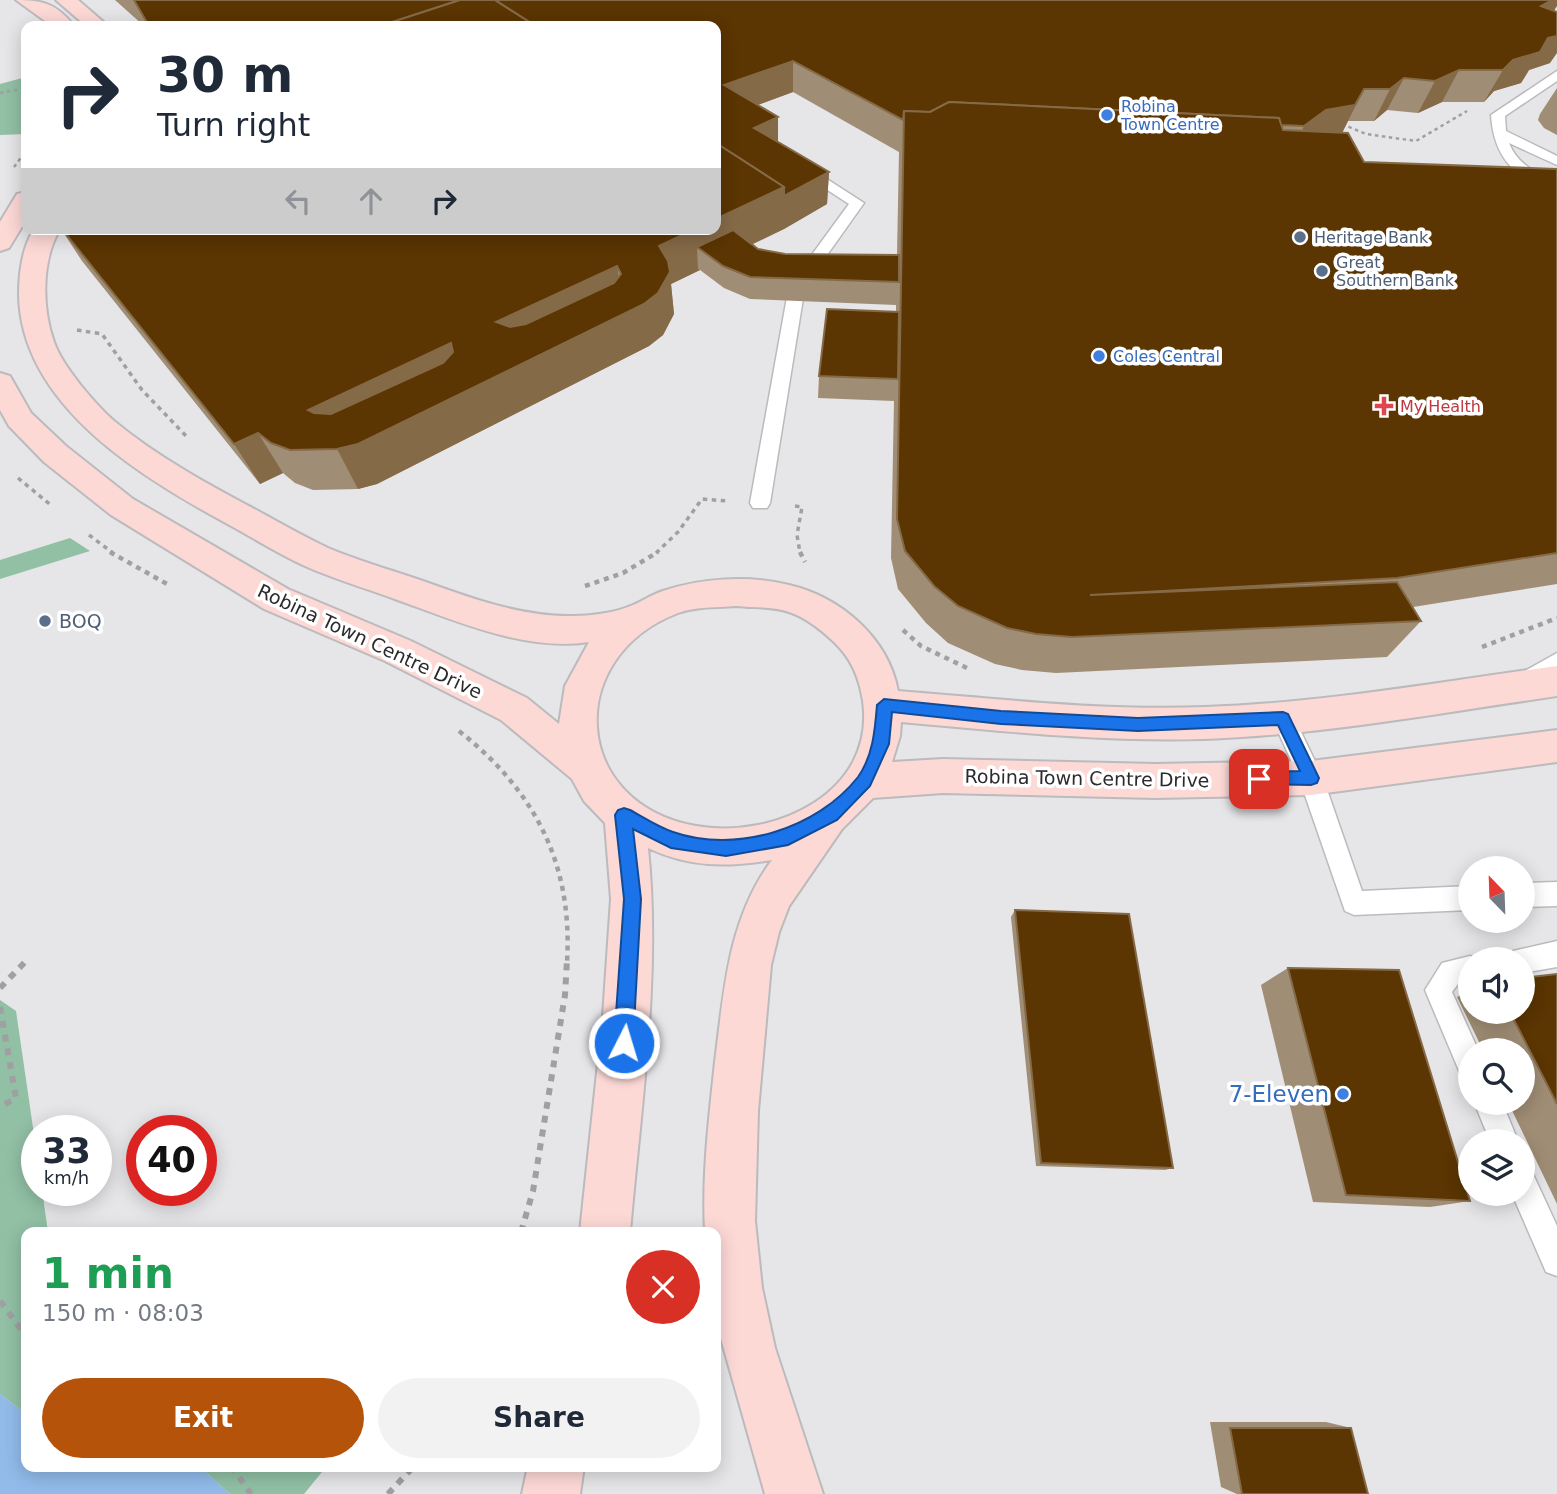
<!DOCTYPE html>
<html lang="en">
<head>
<meta charset="utf-8">
<style>
  :root { --surface:#fff; --page:#f2f2f3; --text:#1f2937; --muted:#747a83; --accent:#b45309 }
  body { margin:0; font-family:"DejaVu Sans",sans-serif; background:var(--page); color:var(--text); height:100vh; display:flex; flex-direction:column; font-size:26px; white-space:nowrap }
  * { box-sizing:border-box; margin:0 }
  p { font-size:23px; color:var(--muted) }
  .icon { flex:none; width:38px; height:38px; fill:none; stroke:currentColor; stroke-width:2; stroke-linecap:round; stroke-linejoin:round }
  .map { position:relative; flex:1; overflow:hidden }
  .drawer { position:absolute; left:21px; top:1227px; width:700px; height:245px; display:flex; flex-direction:column; background:var(--surface); border-radius:14px; box-shadow:0 4px 18px #0003 }
  .drawer>* { flex:none }
  .top-card { position:absolute; left:21px; top:21px; width:700px; height:214px; border-radius:14px; box-shadow:0 4px 18px #0003; background:#fff; color:var(--text); overflow:hidden }
  .needle { width:46px; rotate:337deg }
  .controls { position:absolute; left:1458px; top:856px; display:grid; gap:14px }
  .controls a { display:grid; place-items:center; width:77px; height:77px; border-radius:50%; background:var(--surface); box-shadow:0 4px 18px #0003; font-size:35px }
  .speed { position:absolute; left:21px; top:1115px; display:flex; gap:14px; font-size:35px; font-weight:700; text-align:center }
  .speed>* { display:grid; place-content:center; width:91px; height:91px; border-radius:50%; background:var(--surface); box-shadow:0 4px 18px #0003; line-height:1 }
  .speed small { font-size:18px; font-weight:400 }
  .speed .limit { border:10px solid #d22; background:#fff; color:#111 }
  .pin { position:absolute; display:grid; place-items:center; width:60px; height:60px; color:#fff; margin:-30px; border-radius:14px; box-shadow:0 4px 10px #0006 }
  .me { position:absolute; width:77px; margin:-38px; rotate:5deg; stroke-linejoin:round; filter:drop-shadow(0 0 5px #0008) }
  .turn { display:flex; align-items:center; gap:24px; height:147px; padding:0 21px; font-size:32px }
  .turn .icon { width:91px; height:91px; stroke-width:2.5 }
  .turn b { display:block; font-size:49px; line-height:60px }
  .lanes { display:flex; align-items:center; height:66px; padding:0 21px; background:#0003; justify-content:center; gap:35px; direction:ltr }
  .lanes .off { opacity:.35 }
  .round { display:grid; place-items:center; flex:none; width:74px; height:74px; border-radius:37px; background:var(--page) }
  .overview { display:flex; align-items:center; justify-content:space-between; height:119px; padding:0 21px }
  h1 { font-size:42px; font-weight:600; line-height:52px; color:#1e9e55 }
  .action { display:flex; gap:14px; margin-top:auto; padding:14px 21px }
  .action a { flex:1; height:80px; border-radius:42px; background:var(--accent); color:#fff; font-size:28px; font-weight:600; line-height:80px; text-align:center }
  .action a+a { background:var(--page); color:var(--text) }
  .map>svg:first-child { display:block }
</style>
</head>
<body>
<div class="map">
<svg width="1557" height="1494" viewBox="0 0 1557 1494">
  <rect width="100%" height="100%" fill="#e6e5e8"/>
  <g fill="#91c0a5">
    <polygon points="26,77 26,134 0,135 0,84"/>
    <polygon points="70,538 90,551 0,579 0,560"/>
    <polygon points="0,1000 16,1011 37,1155 37,1190 42,1190 48,1232 26,1232 26,1414 0,1394"/>
    <polygon points="200,1467 326,1467 304,1494 230,1494"/>
  </g>
  <polygon fill="#92bbea" points="0,1394 26,1414 26,1466 200,1467 230,1494 0,1494"/>
  <g fill="none" stroke-linecap="round" stroke-linejoin="round">
    <defs>
      <g id="lane">
        <path d="M1557,71v10l-52,35 1,15 51,25v9l-48,-22c9,22 27,30 48,39v9c-42,-11 -63,-33 -66,-76z"/>
        <polygon points="802,163 864,203 805,286 770,503 767,508 753,508 750,503 789,286 849,204 797,170 795,167"/>
        <path d="M1557,653v20c-13,8 -28,21 -43,16l-3,-6 3,-6z"/>
        <polygon points="1283,709 1291,711 1323,778 1362,891 1470,886 1470,910 1354,915 1345,911 1299,778 1272,718 1275,711"/>
        <polygon points="1557,882 1557,906 1522,907 1522,883"/>
        <polygon points="1557,941 1557,967 1522,973 1522,959 1509,959 1513,951"/>
        <polygon points="1470,956 1477,959 1470,959 1470,982 1458,984 1452,992 1478,1050 1470,1050 1470,1077 1460,1073 1425,990 1442,963"/>
        <polygon points="1474,1102 1502,1102 1518,1141 1490,1141"/>
        <polygon points="1522,1168 1532,1172 1557,1226 1557,1276 1546,1272 1512,1194 1522,1194"/>
      </g>
      <g id="secondary">
        <path d="M16,0c27,0 41,4 58,26h-22z"/>
        <polygon points="56,0 78,0 108,26 86,26"/>
        <polygon points="26,192 26,220 9,248 0,251 0,222 17,194"/>
        <path d="M34,229h26c-19,32 -18,79 -6,113 8,24 41,62 60,79 45,37 95,64 146,91 22,12 45,25 68,36 31,13 63,22 95,33 47,17 99,36 150,35 16,0 40,-3 55,-9 12,-4 22,-12 35,-16 38,-13 86,-16 126,-6 51,12 99,52 109,106 102,8 204,20 307,16 118,-4 235,-25 352,-41v30c-117,17 -235,39 -353,43 -102,3 -202,-8 -303,-17l-1,14 -8,26 51,-3 212,5 156,-3 246,-31v32l-246,33 -156,3 -212,-5 -70,5 -31,31 -53,77 -10,26 -8,33 -13,146 -3,110 7,67 13,60 48,146h-58l-49,-173v-89h-11c-3,-57 4,-114 10,-170 9,-71 13,-143 57,-202 -46,7 -81,8 -124,-12 13,127 -7,257 -18,384h-50l23,-216 8,-117 -6,-76 -21,-22 -12,-22 -71,-59 -116,-59 -121,-52 -153,-94 -67,-53 -35,-36 -9,-16v-37l10,3 21,37 35,33 67,53 155,90 123,52 116,57 32,26 6,-38 24,-44c-64,10 -135,-22 -194,-43 -30,-11 -61,-20 -90,-33 -24,-11 -47,-25 -70,-38 -87,-47 -214,-120 -216,-233 0,-22 3,-47 15,-66zM736,606c17,2 36,0 53,6 16,5 31,17 44,29 18,17 26,35 30,60 13,92 -89,139 -167,125 -125,-22 -133,-169 -18,-213 19,-7 39,-5 58,-7z"/>
        <polygon points="528,1466 584,1466 580,1494 522,1494"/>
      </g>
    </defs>
    <use href="#lane" stroke="#bbbabd" stroke-width="3"/>
    <use href="#secondary" stroke="#bbbabd" stroke-width="4"/>
    <g stroke="#a09fa2" stroke-width="2.5" stroke-dasharray="3.5 3.5" stroke-linecap="butt">
      <polyline points="0,93 26,88"/>
      <polyline points="1342,124 1366,134 1416,141 1467,111"/>
      <polyline points="14,167 26,151"/>
    </g>
    <g stroke="#a09fa2" stroke-width="3.5" stroke-dasharray="4.5 4.5" stroke-linecap="butt">
      <polyline points="77,330 102,334 142,390 189,439"/>
      <polyline points="18,478 52,506"/>
      <polyline points="795,506 802,507 797,535 800,553"/>
      <polyline points="89,535 113,553"/>
      <polyline points="656,553 678,532 702,499 727,501"/>
    </g>
    <g stroke="#a09fa2" stroke-width="4.5" stroke-dasharray="5 5" stroke-linecap="butt">
      <polyline points="110,552 167,584"/>
      <polyline points="800,552 805,562"/>
      <polyline points="585,586 623,573 658,552"/>
      <polyline points="903,630 921,646 967,668"/>
      <polyline points="1482,647 1557,618"/>
      <path d="M459,731c76,60 114,133 108,231"/>
    </g>
    <g stroke="#a09fa2" stroke-width="6" stroke-dasharray="7 7" stroke-linecap="butt">
      <polyline points="0,988 26,961"/>
      <polyline points="0,1007 16,1098 0,1107"/>
      <polyline points="521,1232 533,1191 565,995 567,960"/>
      <polyline points="0,1301 26,1336"/>
      <polyline points="231,1466 251,1494"/>
      <polyline points="388,1494 414,1466"/>
    </g>
    <use href="#lane" fill="#fff" fill-rule="evenodd"/>
    <use href="#secondary" fill="#fdd9d6" fill-rule="evenodd"/>
  </g>
  <g fill="#a08d75" fill-rule="evenodd">
    <path d="M115,0h1442l-3,11 -4,52 -21,7 -8,13 -27,8 -10,11h-42l-24,11 -31,-3 -13,11h-26l-6,12 22,29 193,7v415l-144,23 8,14 -34,36 -331,16 -34,-3 -27,-6 -47,-21 -22,-20 -28,-34 -7,-31 3,-157 -76,-3 1,-22 77,-64v-7l-146,-6 -26,-11 -24,-18 -29,14 3,30 -11,21 -14,11 -272,138 -19,5 -45,1 -18,-7 -12,-10 -23,11 -178,-223 -21,-32h655v-203h-572zM793,92l106,60 -2,103 -112,-1 -27,-5 -5,-5 31,-15 43,-25 2,-32 -51,-30v-25l-21,-12z"/>
    <polygon points="1557,88 1557,135 1544,128 1538,120 1540,114"/>
    <polygon points="1015,910 1173,1168 1165,1170 1036,1166 1011,917"/>
    <polygon points="1288,968 1470,1201 1430,1207 1313,1202 1261,985"/>
    <polygon points="1557,974 1557,1204 1508,1102 1522,1102 1522,1050 1483,1050 1457,997 1470,991 1470,1012 1522,1012"/>
    <polygon points="1210,1422 1326,1422 1351,1428 1368,1494 1237,1494 1221,1487"/>
  </g>
  <g fill="#856a47">
    <polygon points="1552,0 1557,0 1557,6 1546,23 1541,6"/>
    <polygon points="1557,36 1557,53 1550,63 1529,70 1521,83 1494,91 1484,102 1503,70 1513,60 1548,38"/>
    <polygon points="793,61 793,92 725,117 724,85"/>
    <polygon points="1459,70 1442,102 1418,113 1435,81"/>
    <polygon points="1404,78 1387,110 1374,121 1390,89"/>
    <polygon points="1364,89 1340,137 1290,159 1304,126 1326,110"/>
    <polygon points="778,117 778,150 754,128"/>
    <polygon points="829,172 827,204 784,229 717,261 697,247 698,269 700,270 671,284 674,314 663,335 649,346 377,484 358,489 337,449 644,304 659,246 695,229 716,229 716,219 784,187 784,228 784,196"/>
    <polygon points="617,266 624,307 508,364 496,322"/>
    <polygon points="451,343 465,385 330,450 308,410"/>
    <polygon points="258,433 283,473 260,484 234,444"/>
  </g>
  <g fill="#5b3502" stroke="#856a47" stroke-width="2" fill-rule="evenodd">
    <polygon points="134,0 460,0 380,26 149,26"/>
    <polygon points="460,0 495,0 536,26 380,26"/>
    <polygon points="495,0 1552,0 1541,6 1557,12 1557,36 1548,38 1540,52 1513,60 1503,70 1459,70 1435,81 1404,78 1390,89 1364,89 1355,105 1326,110 1304,126 1281,125 1279,118 949,102 930,112 904,111 903,120 793,61 724,85 778,117 754,128 829,172 784,196 784,187 716,143 716,26 536,26"/>
    <polygon points="949,102 1279,118 1283,130 1348,133 1364,162 1557,169 1557,553 1397,578 1090,595 1397,582 1421,621 1072,637 1036,634 1007,628 958,606 934,586 905,551 897,519 904,111 930,112"/>
    <polygon points="716,143 784,187 716,219"/>
    <path d="M62,229h633l-36,17 9,15 2,11 -12,21 -14,11 -286,140 -21,5 -47,1 -19,-7 -13,-10 -24,11zM617,266l4,8 -7,9 -88,41 -16,3 -14,-5zM451,343l2,9 -10,11 -112,51 -17,-1 -6,-3z"/>
    <polygon points="733,230 758,249 785,254 899,255 899,282 750,277 723,266 697,247"/>
    <polygon points="827,309 899,312 898,379 819,376"/>
    <polygon points="1015,910 1129,914 1173,1168 1041,1163"/>
    <polygon points="1288,968 1399,970 1470,1201 1346,1195"/>
    <polygon points="1557,974 1557,1104 1510,1012 1522,1012 1522,978"/>
    <polygon points="1230,1428 1351,1428 1368,1494 1242,1494"/>
  </g>
  <path fill="#1a73e8" stroke="#114b97" stroke-width="2" d="M884,699l117,12 137,7 145,-6 5,2 31,64 -2,5 -6,2 -58,-1 -2,-5 2,-5 6,-2 41,-1 -22,-46 -140,6 -137,-7 -109,-12 -3,32 -19,42 -33,34 -49,25 -62,11 -55,-8 -38,-19 8,70 -8,144 -3,7 -6,2 -7,-2 -3,-7 10,-144 -9,-84 3,-5 6,-2 6,2c13,7 28,17 43,22 63,22 144,-3 185,-55 15,-21 17,-47 19,-72z"/>
  <g fill="#3f7fe0" stroke="#fff" stroke-width="2.5">
    <circle cx="1107" cy="115" r="7"/>
    <circle cx="1099" cy="356" r="7"/>
    <circle cx="1343" cy="1094" r="7"/>
  </g>
  <g fill="#5c6f8a" stroke="#fff" stroke-width="2.5">
    <circle cx="1300" cy="237" r="7"/>
    <circle cx="1322" cy="271" r="7"/>
    <circle cx="45" cy="621" r="7"/>
  </g>
  <path fill="#e0444e" stroke="#fff" stroke-width="2.5" d="M1380.5 395.5h7v7h7v7h-7v7h-7v-7h-7v-7h7z"/>
  <g text-anchor="middle" dominant-baseline="central" stroke-width="7" stroke-linejoin="round" paint-order="stroke">
    <g font-size="16" fill="#366cbe" stroke="#fff" text-anchor="start">
      <text x="1121" y="106">Robina<tspan x="1121" dy="18">Town Centre</tspan></text>
      <text x="1113" y="356">Coles Central</text>
    </g>
    <g font-size="16" fill="#4e5e75" stroke="#fff" text-anchor="start">
      <text x="1314" y="237">Heritage Bank</text>
      <text x="1336" y="262">Great<tspan x="1336" dy="18">Southern Bank</tspan></text>
    </g>
    <g font-size="16" fill="#be3a42" stroke="#fff" text-anchor="start">
      <text x="1400" y="406">My Health</text>
    </g>
    <g font-size="19" fill="#4e5e75" stroke="#fff" text-anchor="start">
      <text x="59" y="621">BOQ</text>
    </g>
    <g font-size="19" fill="#2b2a2c" stroke="#fff">
      <text transform="translate(370 641) rotate(25)">Robina Town Centre Drive</text>
      <text transform="translate(1087 778) rotate(1)">Robina Town Centre Drive</text>
    </g>
    <g font-size="23" fill="#366cbe" stroke="#fff" text-anchor="end">
      <text x="1329" y="1094">7-Eleven</text>
    </g>
  </g>
</svg>
<div class="controls">
<a><svg class="needle" viewBox="-14 -14 28 28"><path d="M0-13l5 13h-10z" fill="#e53935"/><path d="M0 13l5-13h-10z" fill="#747a83"/></svg></a>
<a><svg class="icon" aria-label="sound" viewBox="0 0 24 24"><path d="M4 9h4l5-4v14l-5-4H4zM17 9q2 3 0 6"/></svg></a>
<a><svg class="icon" aria-label="search" viewBox="0 0 24 24"><circle cx="10" cy="10" r="6"/><path d="M15 15l6 6"/></svg></a>
<a><svg class="icon" aria-label="layers" viewBox="0 0 24 24"><path d="M12 4l9 5-9 5-9-5zM3 14l9 5 9-5"/></svg></a>
</div>
<div class="speed"><div>33<small>km/h</small></div><div class="limit">40</div></div>
<div class="pin" style="left:1259px;top:779px;background:#d93025"><svg class="icon" aria-label="arrive" viewBox="0 0 24 24"><path d="M6 21V4h12l-3 4 3 4H6"/></svg></div>
<svg class="me" style="left:624px;top:1043px" viewBox="-20 -20 40 40"><circle r="17" fill="#1a73e8" stroke="#fff" stroke-width="3"/><path d="M0-11L8 9 0 5-8 9z" fill="#fff"/></svg>
<div class="top-card">
<div class="turn"><svg class="icon" aria-label="right" viewBox="0 0 24 24"><path d="M7 20v-9h11M14 6l5 5-5 5"/></svg><div><b>30 m</b>Turn right</div></div>
<div class="lanes"><svg class="icon off" aria-label="left" viewBox="0 0 24 24"><path d="M17 20v-9H6M10 6l-5 5 5 5"/></svg><svg class="icon off" aria-label="ahead" viewBox="0 0 24 24"><path d="M12 20V5M6 11l6-6 6 6"/></svg><svg class="icon" aria-label="right" viewBox="0 0 24 24"><path d="M7 20v-9h11M14 6l5 5-5 5"/></svg></div>
</div>
<section class="drawer">
<div class="overview"><div><h1>1 min</h1><p>150 m · 08:03</p></div><a class="round" style="background:#d93025;color:#fff"><svg class="icon" aria-label="close" viewBox="0 0 24 24"><path d="M6 6l12 12M18 6L6 18"/></svg></a></div>
<div class="action"><a>Exit</a><a>Share</a></div>
</section>
</div>
</body>
</html>
